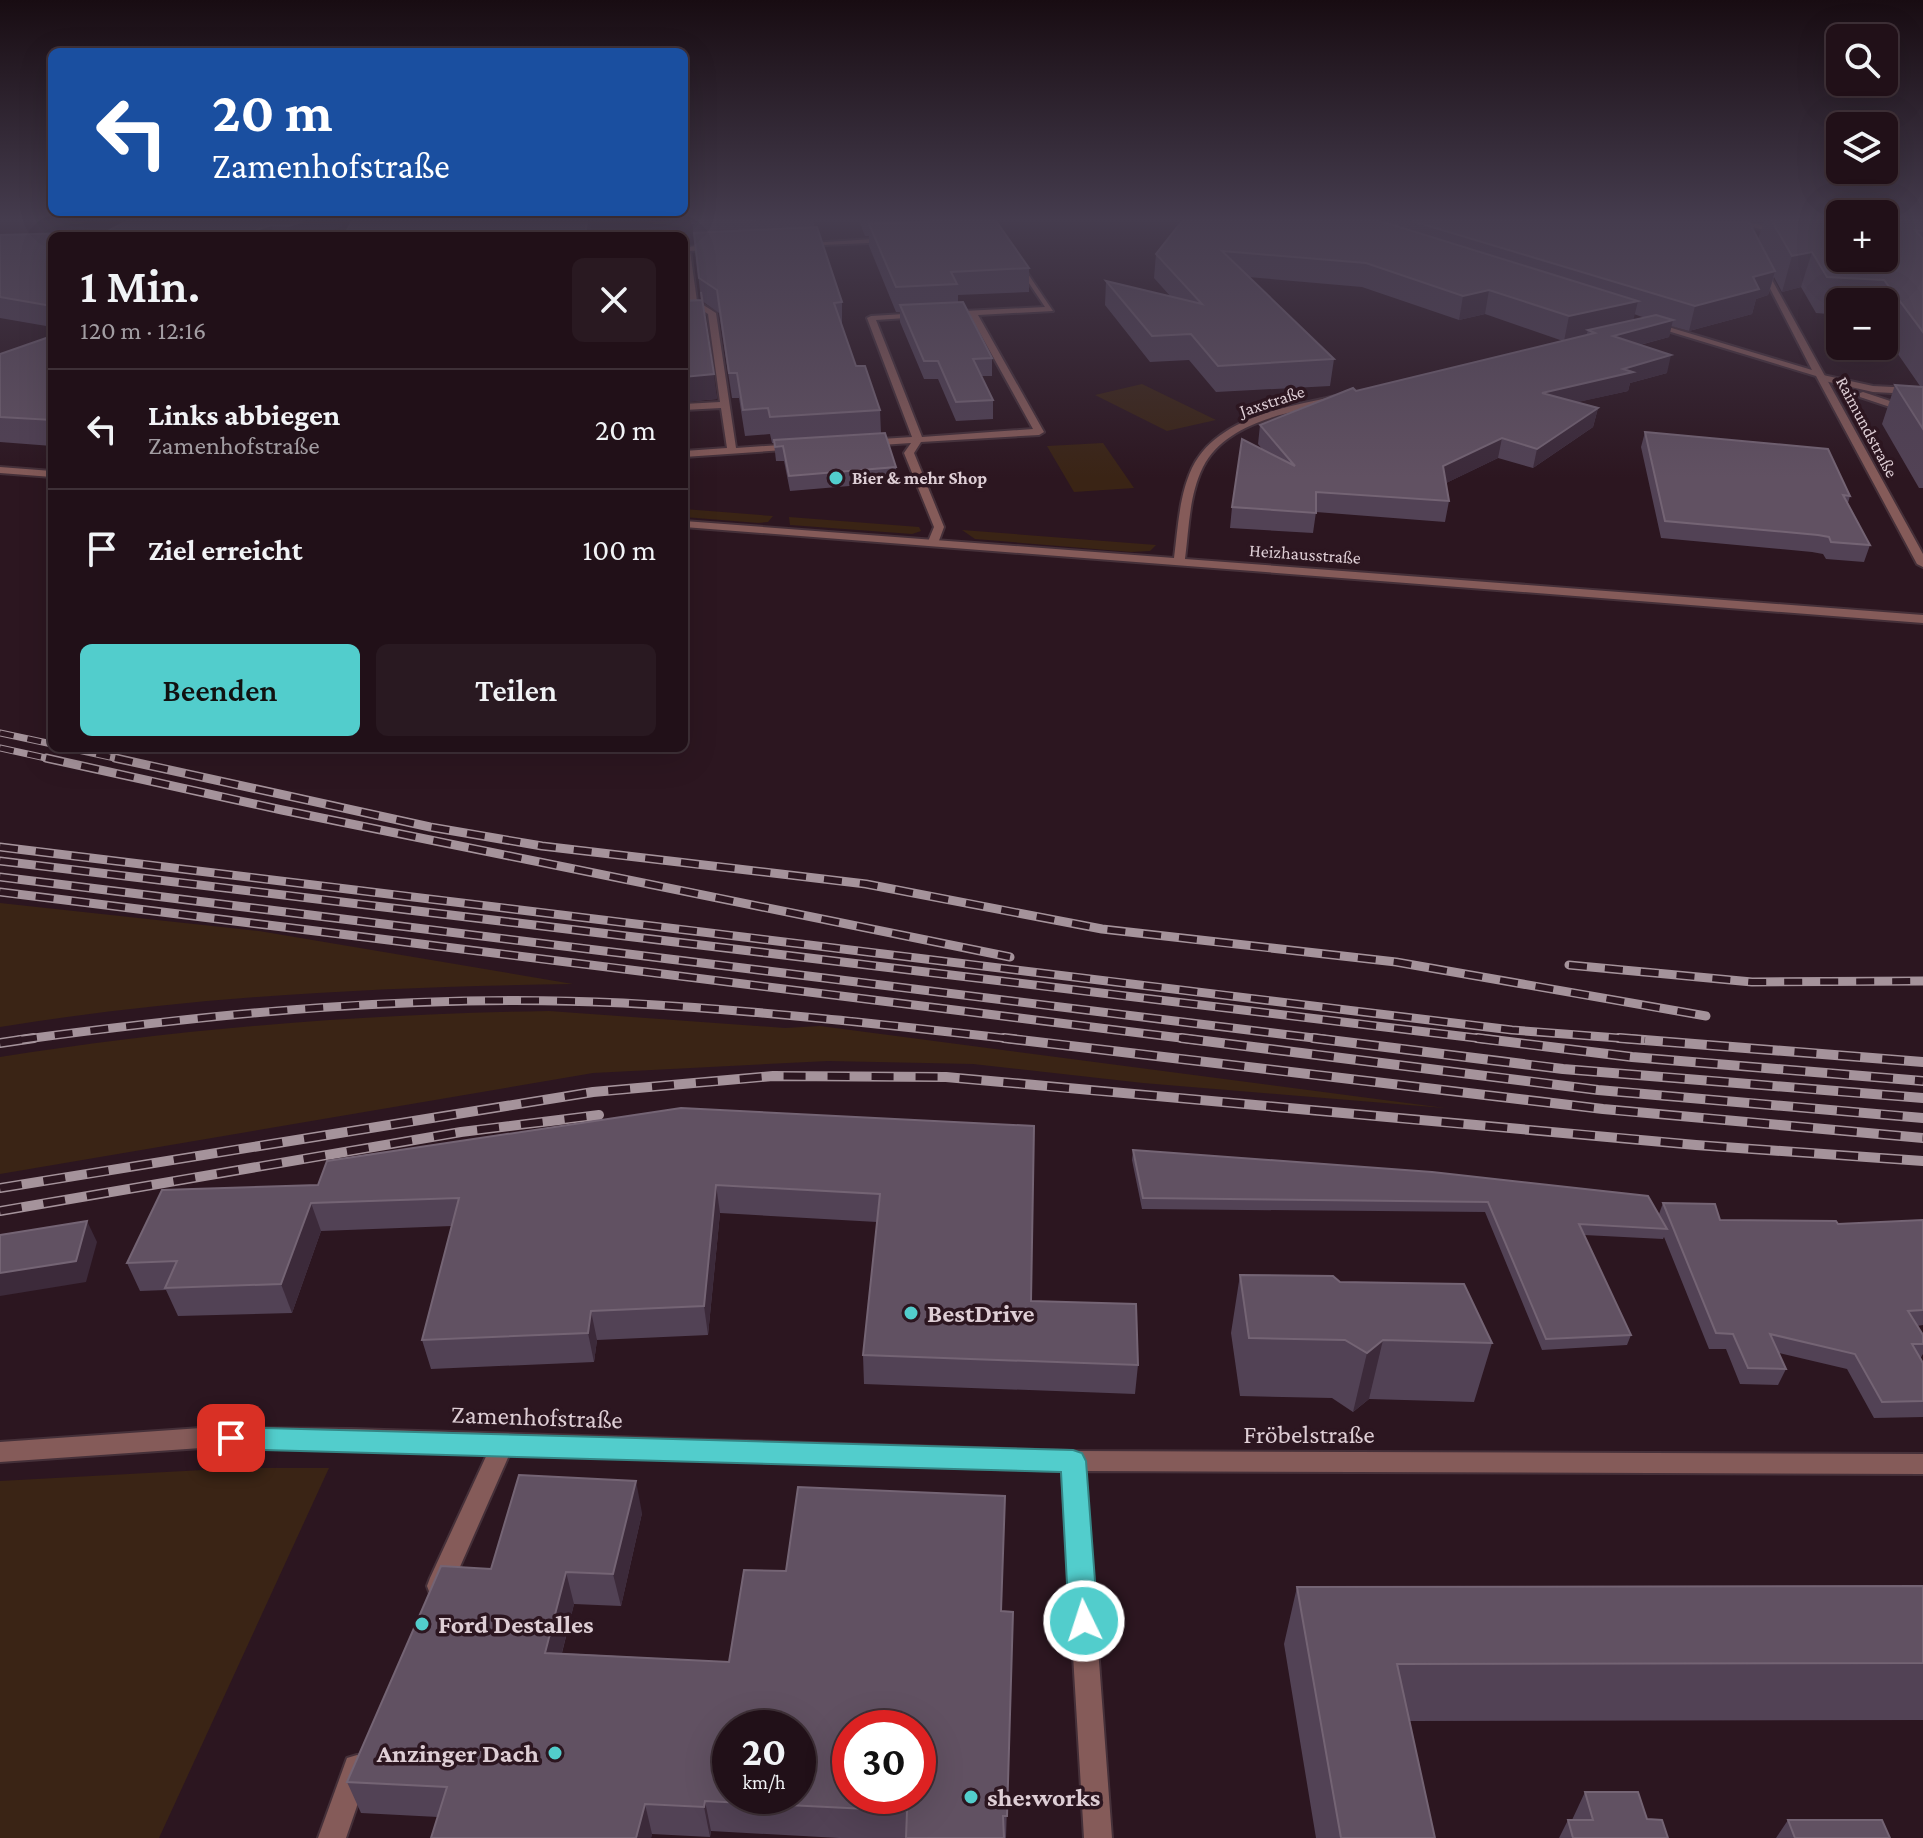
<!DOCTYPE html>
<html lang="de">
<head>
<meta charset="utf-8">
<style>
  :root { --surface:#211018; --page:#291921; --text:#f1f3f6; --muted:#a29da2; --line:#3e3037; --accent:#52cdcc }
  body { margin:0; font-family:"Crimson Pro",serif; background:var(--page); color:var(--text); height:100vh; display:flex; flex-direction:column; font-size:30px; white-space:nowrap }
  * { box-sizing:border-box; margin:0 }
  p { font-size:26px; color:var(--muted) }
  .icon { flex:none; width:44px; height:44px; fill:none; stroke:currentColor; stroke-width:2; stroke-linecap:round; stroke-linejoin:round }
  .map { position:relative; flex:1; overflow:hidden }
  .details { position:absolute; left:48px; top:232px; width:640px; height:520px; display:flex; flex-direction:column; background:var(--surface); border-radius:12px; box-shadow:0 8px 32px #0002,0 0 0 2px var(--line) }
  .details>* { flex:none }
  .guide { position:absolute; left:48px; top:48px; width:640px; height:168px; border-radius:12px; box-shadow:0 8px 32px #0002,0 0 0 2px var(--line); background:#1a4fa0; color:#fff; overflow:hidden }
  .fabs { position:absolute; left:1826px; top:24px; display:grid; gap:16px }
  .fabs a { display:grid; place-items:center; width:72px; height:72px; border-radius:12px; background:var(--surface); box-shadow:0 8px 32px #0002,0 0 0 2px var(--line); font-size:40px }
  .speed { position:absolute; left:712px; top:1710px; display:flex; gap:16px; font-size:40px; font-weight:700; text-align:center }
  .speed>* { display:grid; place-content:center; width:104px; height:104px; border-radius:50%; background:var(--surface); box-shadow:0 8px 32px #0002,0 0 0 2px var(--line); line-height:1 }
  .speed small { font-size:20px; font-weight:400 }
  .speed .limit { border:12px solid #d22; background:#fff; color:#111 }
  .pin { position:absolute; display:grid; place-items:center; width:68px; height:68px; color:#fff; margin:-34px; border-radius:16px; box-shadow:0 4px 12px #0006 }
  .me { position:absolute; width:88px; margin:-44px; rotate:356deg; stroke-linejoin:round; filter:drop-shadow(0 0 6px #0008) }
  .turn { display:flex; align-items:center; gap:28px; height:168px; padding:0 32px; font-size:36px }
  .turn .icon { width:104px; height:104px; stroke-width:2.5 }
  .turn b { display:block; font-size:56px; line-height:68px }
  .round { display:grid; place-items:center; flex:none; width:84px; height:84px; border-radius:12px; background:var(--page) }
  .summary { display:flex; align-items:center; justify-content:space-between; height:136px; padding:0 32px }
  h1 { font-size:48px; font-weight:600; line-height:60px }
  .cta { display:flex; gap:16px; margin-top:auto; padding:16px 32px }
  .cta a { flex:1; height:92px; border-radius:12px; background:var(--accent); color:#111; font-size:32px; font-weight:600; line-height:92px; text-align:center }
  .cta a+a { background:var(--page); color:var(--text) }
  ul { padding:0; list-style:none }
  li { display:flex; align-items:center; gap:24px; height:120px; padding:0 32px; border-top:2px solid var(--line) }
  li div { flex:1 }
  li b { display:block; font-size:30px }
  li em { font-style:normal }
  .map>svg:first-child { display:block }
</style>
</head>
<body>
<div class="map">
<svg width="1923" height="1838" viewBox="0 0 1923 1838">
  <rect width="100%" height="100%" fill="#2c1620"/>
  <g fill="#3a2415">
    <polygon points="1142,384 1216,420 1167,431 1095,395"/>
    <polygon points="1103,443 1134,488 1074,492 1047,446"/>
    <polygon points="684,509 773,516 768,522 758,523 684,517"/>
    <polygon points="789,517 919,527 921,531 912,534 790,525"/>
    <polygon points="962,530 1156,545 1150,551 1131,552 975,539"/>
    <path d="M0,903l259,28 314,53c-193,3 -383,12 -573,43z"/>
    <path d="M549,1011l236,17 35,-2 625,82 -302,-25 -170,-19 -145,-3 -235,12 -593,101v-117c183,-29 364,-43 549,-46z"/>
    <polygon points="240,1468 329,1468 159,1838 0,1838 0,1481"/>
  </g>
  <g fill="none" stroke-linecap="round" stroke-linejoin="round">
    <defs>
      <g id="service">
        <polygon points="1743,221 1786,231 1787,233 1783,235 1741,224"/>
        <polygon points="888,238 891,242 800,246 796,244"/>
        <polygon points="717,245 720,249 690,251 697,301 716,313 736,448 795,444 800,447 798,449 684,457 684,451 727,448 721,408 684,410 684,404 720,402 708,314 689,302 684,247"/>
        <polygon points="1018,259 1053,311 978,315 1044,432 1039,435 921,442 914,453 944,527 937,546 929,546 927,544 934,527 904,453 911,443 866,446 861,443 866,440 912,437 867,318 871,316 921,313 925,315 921,317 876,320 922,437 1033,429 970,315 960,313 964,311 1045,307 1014,261"/>
        <polygon points="1823,375 1873,386 1912,388 1917,391 1912,394 1873,392 1820,380 1820,376"/>
        <polygon points="1863,392 1923,412 1923,418 1860,397 1860,393"/>
        <polygon points="503,1434 511,1437 514,1444 448,1594 439,1597 430,1594 427,1586 430,1578 495,1437"/>
        <polygon points="357,1755 367,1758 370,1768 346,1838 318,1838 347,1758"/>
      </g>
      <g id="minor">
        <polygon points="1759,267 1766,269 1923,554 1923,567 1917,564 1816,376 1648,325 1655,323 1812,370"/>
        <path d="M1336,396l5,3 -2,2c-45,11 -112,19 -136,66 -14,28 -14,62 -18,92l738,56v8l-1239,-96v-6l490,37c4,-30 5,-62 18,-90 25,-51 95,-61 144,-72z"/>
        <polygon points="0,467 52,471 52,477 0,473"/>
        <polygon points="201,1428 352,1429 1073,1451 1923,1454 1923,1474 1085,1471 1112,1838 1084,1838 1062,1471 352,1449 201,1448 0,1462 0,1442"/>
      </g>
    </defs>
    <use href="#service" stroke="#453039" stroke-width="4"/>
    <use href="#minor" stroke="#453039" stroke-width="4"/>
    <use href="#service" fill="#855b59" fill-rule="evenodd"/>
    <use href="#minor" fill="#855b59" fill-rule="evenodd"/>
    <defs>
      <g id="rail-far2">
        <polyline points="0,733 52,744"/>
        <polyline points="0,748 55,760"/>
        <polyline points="69,748 124,760"/>
      </g>
      <g id="rail-far1">
        <polyline points="46,758 282,810 1010,957"/>
        <polyline points="115,758 430,827 542,846 866,884 1102,929 1396,962 1706,1016"/>
        <polyline points="0,847 1512,1030 1645,1040"/>
        <polyline points="0,861 1493,1040"/>
        <polyline points="0,877 1330,1040"/>
        <polyline points="0,892 1197,1040"/>
        <polyline points="1569,965 1752,982 1923,981"/>
        <path d="M19,1040c200,-27 402,-47 604,-37 132,7 266,22 398,37"/>
      </g>
      <g id="rail">
        <polyline points="1004,1038 1603,1109 1923,1138"/>
        <polyline points="1181,1038 1598,1090 1923,1118"/>
        <polyline points="1313,1038 1563,1069 1923,1098"/>
        <polyline points="1477,1038 1632,1057 1923,1081"/>
        <polyline points="1619,1038 1923,1062"/>
        <polyline points="0,1043 34,1038"/>
        <polyline points="0,1188 593,1092 773,1076 946,1077 1696,1145 1923,1161"/>
        <polyline points="0,1211 461,1132 599,1115"/>
      </g>
    </defs>
    <use href="#rail-far2" stroke="#a5939b" stroke-width="7"/>
    <use href="#rail-far1" stroke="#a5939b" stroke-width="9"/>
    <use href="#rail" stroke="#a5939b" stroke-width="10"/>
    <use href="#rail-far2" stroke="#2c1620" stroke-width="5" stroke-dasharray="14" stroke-linecap="butt"/>
    <use href="#rail-far1" stroke="#2c1620" stroke-width="6" stroke-dasharray="18" stroke-linecap="butt"/>
    <use href="#rail" stroke="#2c1620" stroke-width="7" stroke-dasharray="22" stroke-linecap="butt"/>
  </g>
  <g fill="#524255" fill-rule="evenodd">
    <polygon points="127,221 341,221 342,226 320,236 52,236 52,327 0,318 0,235 106,232"/>
    <polygon points="674,221 814,221 814,227 842,302 842,325 856,366 880,410 881,433 896,467 897,482 790,491 784,461 776,461 774,443 772,443 770,434 745,436 739,398 732,398 719,313 702,301 717,399 684,402 684,301 701,300 692,221"/>
    <polygon points="859,221 996,221 1029,268 1029,292 958,295 958,302 992,358 992,376 981,376 993,400 993,419 956,421 938,379 924,379 900,322 900,312 896,312 869,246 869,236 865,236"/>
    <path d="M1182,221h562l14,18 6,-18h159v267h-4l-37,-64 13,-39 25,1 -36,-52v-32h-44v13l-24,-2 -15,-26 -19,5 -8,-15 -6,18 -12,4 -4,15 -63,17 -18,-5 -2,11 -29,8 27,28 -37,10 -2,8 -51,11 21,6 -5,19 -60,41 -35,-10 -52,25 3,18 -4,21 -129,-10 -3,21 -83,-5 2,-21 30,-58 -4,-5 2,-19 96,-34 207,-50 -78,-27 -26,6 -97,-33 -114,-10 86,82 -4,27 -114,6 -27,-32 -39,2 -45,-57 1,-24 65,16 -17,-19 2,-24zM1634,314l11,4 -12,2z"/>
    <polygon points="52,336 52,446 0,442 0,354"/>
    <polygon points="1645,432 1850,496 1848,503 1870,545 1864,562 1826,559 1823,554 1812,552 1661,538 1641,447"/>
    <polygon points="1034,1126 1031,1301 1138,1365 1135,1394 864,1384 863,1355 877,1222 720,1213 708,1335 597,1340 594,1362 431,1369 422,1340 452,1226 321,1231 292,1313 178,1316 166,1290 140,1291 127,1263 318,1185"/>
    <polygon points="1133,1150 1659,1214 1663,1203 1720,1220 1838,1224 1923,1220 1923,1325 1917,1326 1923,1335 1923,1354 1920,1359 1923,1363 1923,1417 1874,1418 1847,1369 1779,1353 1786,1369 1778,1385 1740,1384 1726,1349 1709,1349 1664,1237 1663,1239 1584,1235 1631,1335 1627,1345 1542,1350 1485,1212 1142,1209 1132,1160"/>
    <polygon points="1240,1275 1340,1282 1492,1343 1474,1402 1369,1399 1353,1412 1332,1398 1240,1396 1231,1333"/>
    <polygon points="642,1513 621,1606 574,1604 562,1653 729,1662 1001,1611 1013,1612 1006,1838 839,1838 711,1831 710,1837 652,1834 651,1838 431,1838 438,1817 361,1813 347,1782 491,1569"/>
    <polygon points="1923,1586 1923,1720 1409,1721 1435,1838 1316,1838 1284,1644 1297,1587"/>
    <polygon points="1585,1792 1647,1819 1668,1838 1559,1838 1568,1820 1572,1820"/>
    <polygon points="1788,1820 1890,1838 1776,1838"/>
  </g>
  <g fill="#3c2a3a">
    <polygon points="304,221 341,221 342,226 320,236 291,236 289,226"/>
    <polygon points="587,221 591,221 590,236 585,236"/>
    <polygon points="272,225 274,236 238,236"/>
    <polygon points="1812,252 1801,287 1782,292 1792,256"/>
    <polygon points="1775,271 1768,295 1756,299 1752,314 1689,331 1695,306 1753,277"/>
    <polygon points="1489,290 1485,314 1459,320 1463,296"/>
    <polygon points="1638,301 1632,326 1595,333 1588,330 1586,336 1564,341 1569,316"/>
    <polygon points="1673,320 1669,337 1609,353 1613,336"/>
    <polygon points="1671,355 1667,373 1630,383 1628,391 1538,411 1542,393"/>
    <polygon points="714,374 717,399 684,402 684,377"/>
    <polygon points="1598,408 1593,427 1533,468 1537,449"/>
    <polygon points="1502,438 1498,458 1440,486 1443,466"/>
    <polygon points="716,1185 720,1213 708,1335 704,1306"/>
    <polygon points="311,1203 321,1231 292,1313 281,1284"/>
    <polygon points="87,1221 97,1242 86,1282 0,1296 0,1273"/>
    <polygon points="591,1311 597,1340 594,1362 588,1333"/>
    <polygon points="1383,1340 1369,1399 1353,1412 1367,1353"/>
    <polygon points="636,1481 642,1513 621,1606 613,1574"/>
    <polygon points="566,1572 574,1604 554,1684 545,1653"/>
    <polygon points="705,1801 711,1831 710,1837 704,1807"/>
    <polygon points="645,1804 652,1834 651,1838 636,1838"/>
  </g>
  <g fill="#615162" stroke="#746474" stroke-width="2" fill-rule="evenodd">
    <polygon points="127,221 304,221 289,226 272,225 238,236 52,236 52,306 0,297 0,235 106,232"/>
    <polygon points="352,221 587,221 585,236 344,236"/>
    <polygon points="692,221 756,221 692,223"/>
    <polygon points="940,221 996,221 1029,268 951,272 957,284 896,287 869,224"/>
    <polygon points="1182,221 1380,221 1638,301 1569,316 1489,290 1463,296 1366,263 1222,251 1334,359 1218,366 1191,334 1152,336 1106,281 1202,304 1156,254"/>
    <polygon points="1412,221 1749,222 1775,271 1753,277 1759,289 1695,306"/>
    <polygon points="1772,221 1840,221 1840,258 1884,258 1884,221 1923,221 1923,231 1915,230 1923,239 1923,332 1884,280 1827,277 1812,252 1792,256"/>
    <polygon points="817,227 842,302 834,303 856,366 865,366 880,410 770,417 768,408 743,410 737,373 729,373 717,290 699,278 694,233"/>
    <polygon points="701,292 714,374 684,377 684,301 702,300"/>
    <polygon points="963,302 992,358 973,359 993,400 956,402 938,361 924,361 900,305"/>
    <polygon points="1656,315 1673,320 1613,336 1671,355 1623,369 1633,372 1542,393 1598,408 1537,449 1502,438 1443,466 1449,501 1316,492 1316,513 1232,507 1242,439 1295,466 1260,425 1353,388 1356,391 1595,333 1588,330"/>
    <polygon points="52,336 52,420 0,417 0,354"/>
    <polygon points="1895,385 1923,387 1923,429"/>
    <polygon points="1645,432 1828,449 1850,496 1843,495 1870,545 1831,542 1829,537 1818,535 1665,521"/>
    <polygon points="885,433 896,467 789,476 783,446 775,447 774,440"/>
    <polygon points="681,1108 1034,1126 1031,1301 1136,1304 1138,1365 863,1355 880,1194 716,1185 704,1306 591,1311 588,1333 422,1340 459,1198 311,1203 281,1284 165,1288 177,1261 127,1263 162,1190 318,1185 327,1161"/>
    <polygon points="1133,1150 1432,1172 1648,1196 1667,1229 1579,1224 1631,1335 1546,1339 1488,1202 1143,1198"/>
    <polygon points="1663,1203 1715,1204 1720,1220 1836,1221 1838,1224 1923,1220 1923,1310 1908,1311 1923,1335 1923,1344 1912,1344 1923,1363 1923,1401 1882,1402 1855,1354 1770,1334 1786,1369 1748,1368 1733,1334 1716,1333"/>
    <polygon points="87,1221 76,1261 0,1273 0,1235"/>
    <polygon points="1240,1275 1333,1276 1340,1282 1464,1284 1492,1343 1383,1340 1367,1353 1345,1340 1249,1338"/>
    <path d="M519,1475l117,6 -23,93 -47,-2 -21,81 184,9 15,-92 42,1 12,-84 207,9 -4,115 12,1 -6,204h-4l1,22h-98l1,-27 -202,-10 -1,6 -59,-3 -9,34h-205l16,-51 -100,-5 94,-216 50,3zM730,1728h68v68h-68zM850,1728h68v68h-68z"/>
    <polygon points="1923,1586 1923,1663 1397,1664 1435,1838 1341,1838 1297,1587"/>
    <polygon points="1585,1792 1638,1792 1647,1819 1662,1820 1668,1838 1573,1838 1568,1820 1593,1820"/>
    <polygon points="1788,1820 1882,1820 1890,1838 1795,1838"/>
  </g>
  <linearGradient id="sky" x2="0" y2="1"><stop stop-color="#180c12"/><stop offset="0.46" stop-color="#453c4e"/><stop offset="1" stop-color="#453c4e" stop-opacity="0"/></linearGradient>
  <rect width="1923" height="478" fill="url(#sky)"/>
  <polygon fill="#52cdcc" stroke="#358585" stroke-width="2" points="231,1427 1073,1450 1082,1453 1086,1461 1098,1621 1094,1630 1084,1634 1074,1630 1069,1621 1061,1472 231,1449 222,1446 218,1438 222,1430"/>
  <g fill="#52cdcc" stroke="#2c1620" stroke-width="3">
    <circle cx="836" cy="478" r="8"/>
    <circle cx="911" cy="1313" r="8"/>
    <circle cx="422" cy="1624" r="8"/>
    <circle cx="555" cy="1753" r="8"/>
    <circle cx="971" cy="1797" r="8"/>
  </g>
  <g text-anchor="middle" dominant-baseline="central" stroke-width="7" stroke-linejoin="round" paint-order="stroke">
    <g font-size="18" fill="#deced5" stroke="#2c1620">
      <text transform="translate(1272 401) rotate(-18)">Jaxstraße</text>
      <text transform="translate(1867 427) rotate(62)">Raimundstraße</text>
      <text transform="translate(1305 554) rotate(4)">Heizhausstraße</text>
    </g>
    <g font-size="18" font-weight="bold" fill="#deced5" stroke="#2c1620" text-anchor="start">
      <text x="852" y="478">Bier &amp; mehr Shop</text>
    </g>
    <g font-size="26" font-weight="bold" fill="#deced5" stroke="#2c1620" text-anchor="start">
      <text x="927" y="1313">BestDrive</text>
      <text x="438" y="1624">Ford Destalles</text>
      <text x="539" y="1753" text-anchor="end">Anzinger Dach</text>
      <text x="987" y="1797">she:works</text>
    </g>
    <g font-size="26" fill="#deced5" stroke="#2c1620">
      <text transform="translate(537 1417) rotate(2)">Zamenhofstraße</text>
      <text x="1309" y="1434">Fröbelstraße</text>
    </g>
  </g>
</svg>
<div class="fabs">
<a><svg class="icon" aria-label="search" viewBox="0 0 24 24"><circle cx="10" cy="10" r="6"/><path d="M15 15l6 6"/></svg></a>
<a><svg class="icon" aria-label="layers" viewBox="0 0 24 24"><path d="M12 4l9 5-9 5-9-5zM3 14l9 5 9-5"/></svg></a>
<a>+</a>
<a>−</a>
</div>
<div class="speed"><div>20<small>km/h</small></div><div class="limit">30</div></div>
<div class="pin" style="left:231px;top:1438px;background:#d93025"><svg class="icon" aria-label="arrive" viewBox="0 0 24 24"><path d="M6 21V4h12l-3 4 3 4H6"/></svg></div>
<svg class="me" style="left:1084px;top:1621px" viewBox="-20 -20 40 40"><circle r="17" fill="#52cdcc" stroke="#fff" stroke-width="3"/><path d="M0-11L8 9 0 5-8 9z" fill="#fff"/></svg>
<div class="guide">
<div class="turn"><svg class="icon" aria-label="left" viewBox="0 0 24 24"><path d="M17 20v-9H6M10 6l-5 5 5 5"/></svg><div><b>20 m</b>Zamenhofstraße</div></div>
</div>
<section class="details">
<div class="summary"><div><h1>1 Min.</h1><p>120 m · 12:16</p></div><a class="round"><svg class="icon" aria-label="close" viewBox="0 0 24 24"><path d="M6 6l12 12M18 6L6 18"/></svg></a></div>
<ul>
<li><svg class="icon" aria-label="left" viewBox="0 0 24 24"><path d="M17 20v-9H6M10 6l-5 5 5 5"/></svg><div><b>Links abbiegen</b><p>Zamenhofstraße</p></div><em>20 m</em></li>
<li><svg class="icon" aria-label="arrive" viewBox="0 0 24 24"><path d="M6 21V4h12l-3 4 3 4H6"/></svg><div><b>Ziel erreicht</b></div><em>100 m</em></li>
</ul>
<div class="cta"><a>Beenden</a><a>Teilen</a></div>
</section>
</div>
</body>
</html>
